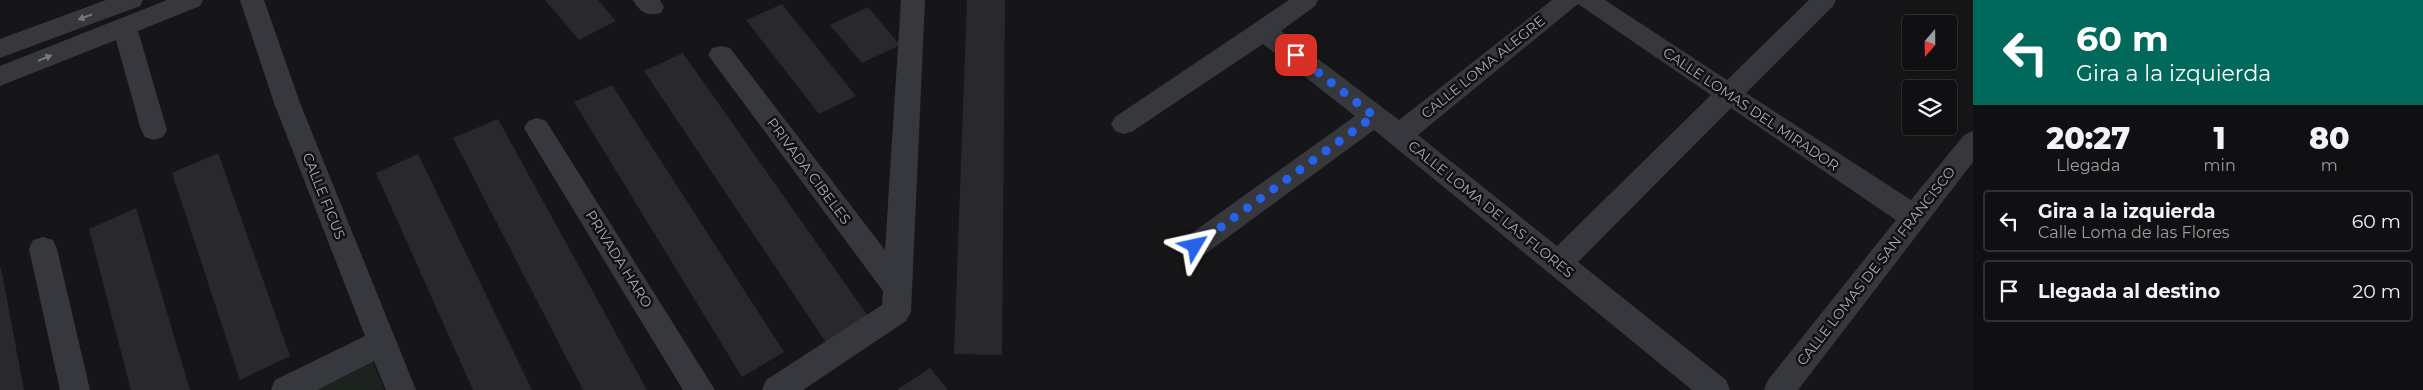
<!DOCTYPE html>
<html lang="es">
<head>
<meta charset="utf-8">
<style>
  :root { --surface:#101012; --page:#19191b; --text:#f1f3f6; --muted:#9c9d9f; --line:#303032 }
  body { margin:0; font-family:Montserrat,sans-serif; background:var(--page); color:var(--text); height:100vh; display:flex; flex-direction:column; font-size:19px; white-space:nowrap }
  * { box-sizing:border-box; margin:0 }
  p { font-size:16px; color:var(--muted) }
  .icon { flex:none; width:28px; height:28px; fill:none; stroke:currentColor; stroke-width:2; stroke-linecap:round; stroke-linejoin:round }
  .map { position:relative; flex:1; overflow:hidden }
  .sheet { display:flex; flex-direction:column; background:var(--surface); width:450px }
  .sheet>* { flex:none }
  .guide { background:#00695c; color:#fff; overflow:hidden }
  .needle { width:32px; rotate:200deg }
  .tools { position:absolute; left:1902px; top:15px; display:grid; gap:10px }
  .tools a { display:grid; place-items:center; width:55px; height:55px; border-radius:5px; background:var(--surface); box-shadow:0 2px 12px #0003,0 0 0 1px var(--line); font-size:25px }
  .pin { position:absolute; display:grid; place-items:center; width:42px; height:42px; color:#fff; margin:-21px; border-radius:10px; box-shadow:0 2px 8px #0006 }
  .me { position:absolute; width:55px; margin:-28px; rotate:54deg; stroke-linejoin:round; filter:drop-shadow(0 0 4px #0008) }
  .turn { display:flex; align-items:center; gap:18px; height:105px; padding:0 20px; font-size:22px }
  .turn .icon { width:65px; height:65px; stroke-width:2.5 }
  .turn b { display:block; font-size:35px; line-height:42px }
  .eta { display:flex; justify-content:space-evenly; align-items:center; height:85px; text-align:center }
  .eta b { font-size:30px; font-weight:800; line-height:35px }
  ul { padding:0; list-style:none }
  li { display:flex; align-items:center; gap:15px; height:62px; margin:0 10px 8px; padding:0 10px; border:2px solid var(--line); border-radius:5px }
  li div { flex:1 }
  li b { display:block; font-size:19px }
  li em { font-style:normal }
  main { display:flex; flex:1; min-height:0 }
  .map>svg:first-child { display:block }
</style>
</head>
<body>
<main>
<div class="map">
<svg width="1973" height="390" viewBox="0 0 1973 390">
  <rect width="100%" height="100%" fill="#161618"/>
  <polygon fill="#1c221d" points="368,350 384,390 288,390"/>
  <g fill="#29292c">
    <polygon points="545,0 598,0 616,21 579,40"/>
    <polygon points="967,0 1005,0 1002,355 954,354"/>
    <polygon points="782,4 856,96 819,114 746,20"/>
    <polygon points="868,7 900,45 862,63 830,25"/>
    <polygon points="683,53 870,319 827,344 644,71"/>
    <polygon points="612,85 784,352 742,377 574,102"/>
    <polygon points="498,119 647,390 583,390 453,138"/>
    <polygon points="218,153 290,356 240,380 172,173"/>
    <polygon points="418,154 532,390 473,390 376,173"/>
    <polygon points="136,208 190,390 131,390 89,229"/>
    <polygon points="0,268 1,268 24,390 0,390"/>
    <polygon points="930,368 948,390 897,390"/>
  </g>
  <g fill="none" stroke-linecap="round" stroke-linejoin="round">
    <g fill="#37383d" fill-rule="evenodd">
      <polygon points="106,0 143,0 140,6 0,58 0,39"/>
      <polygon points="167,0 203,0 200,6 138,31 167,130 163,137 154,140 145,137 141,130 116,40 0,86 0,66"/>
      <polygon points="240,0 264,0 300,103 416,390 386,390 374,361 317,390 271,390 275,380 365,336 274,103"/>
      <path d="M633,0h27l4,7 -3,6c-14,4 -21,-1 -28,-13z"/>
      <polygon points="901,0 925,0 911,312 906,321 803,390 762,390 766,380 882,305 883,291 708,55 712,48 721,46 730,48 885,250"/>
      <path d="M1289,0h29l-3,6 -34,25 118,89 153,-120h53l122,80 82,-80h27l-3,6 -87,87 165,107 53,-65 9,-4v31l-175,228h-34l4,-10 128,-160 -165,-112 -153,154 148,118 4,10h-38l-318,-260 -169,124 -10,4 -10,-4 -4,-8 4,-8 170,-122 -92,-72 -130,87 -9,3 -9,-3 -4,-7 4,-7zM1578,4l133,91 -154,151 -139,-111z"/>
      <polygon points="537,118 546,121 715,390 683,390 528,135 524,128 528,121"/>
      <polygon points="43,237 53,240 57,249 90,390 60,390 29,249 33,240"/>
    </g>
  </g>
  <defs><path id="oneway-solid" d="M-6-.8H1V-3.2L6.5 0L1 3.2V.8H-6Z" transform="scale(1.25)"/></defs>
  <g fill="#757880">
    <use href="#oneway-solid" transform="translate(85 17) rotate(159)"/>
    <use href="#oneway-solid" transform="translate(45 58) rotate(-22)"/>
  </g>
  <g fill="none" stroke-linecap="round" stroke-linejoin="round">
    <polyline stroke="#2563eb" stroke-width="9" stroke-dasharray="0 16.2" points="1195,246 1374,116 1296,55"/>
  </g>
  <g text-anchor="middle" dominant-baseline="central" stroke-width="5" stroke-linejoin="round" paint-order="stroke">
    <g font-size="14" fill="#a8acb7" stroke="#111113">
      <text transform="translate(1483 67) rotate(-39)">CALLE LOMA ALEGRE</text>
      <text transform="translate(1751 109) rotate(34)">CALLE LOMAS DEL MIRADOR</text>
      <text transform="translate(809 171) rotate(53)">PRIVADA CIBELES</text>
      <text transform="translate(324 196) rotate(68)">CALLE FICUS</text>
      <text transform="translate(1491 209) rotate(39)">CALLE LOMA DE LAS FLORES</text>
      <text transform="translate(619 259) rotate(58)">PRIVADA HARO</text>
      <text transform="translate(1876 266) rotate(-52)">CALLE LOMAS DE SAN FRANCISCO</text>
    </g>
  </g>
</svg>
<div class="tools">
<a><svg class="needle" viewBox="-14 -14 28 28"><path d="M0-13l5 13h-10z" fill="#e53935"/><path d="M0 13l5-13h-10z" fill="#9c9d9f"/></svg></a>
<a><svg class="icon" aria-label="layers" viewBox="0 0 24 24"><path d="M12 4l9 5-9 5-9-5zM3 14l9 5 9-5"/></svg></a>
</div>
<div class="pin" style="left:1296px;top:55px;background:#d93025"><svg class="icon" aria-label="arrive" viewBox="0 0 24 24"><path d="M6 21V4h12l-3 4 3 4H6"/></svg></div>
<svg class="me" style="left:1195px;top:246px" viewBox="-20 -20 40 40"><path d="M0-17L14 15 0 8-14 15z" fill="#2563eb" stroke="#fff" stroke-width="4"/></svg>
</div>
<section class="sheet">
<div class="guide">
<div class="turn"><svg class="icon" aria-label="left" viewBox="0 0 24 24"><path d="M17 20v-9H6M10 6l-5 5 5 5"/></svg><div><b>60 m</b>Gira a la izquierda</div></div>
</div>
<div class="eta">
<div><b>20:27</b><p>Llegada</p></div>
<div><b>1</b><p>min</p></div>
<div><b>80</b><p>m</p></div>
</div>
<ul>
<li><svg class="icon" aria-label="left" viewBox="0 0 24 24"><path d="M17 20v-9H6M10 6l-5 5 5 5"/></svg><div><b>Gira a la izquierda</b><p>Calle Loma de las Flores</p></div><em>60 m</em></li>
<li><svg class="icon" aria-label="arrive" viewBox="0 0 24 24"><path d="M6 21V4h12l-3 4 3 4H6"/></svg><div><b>Llegada al destino</b></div><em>20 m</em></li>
</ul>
</section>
</main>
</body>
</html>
